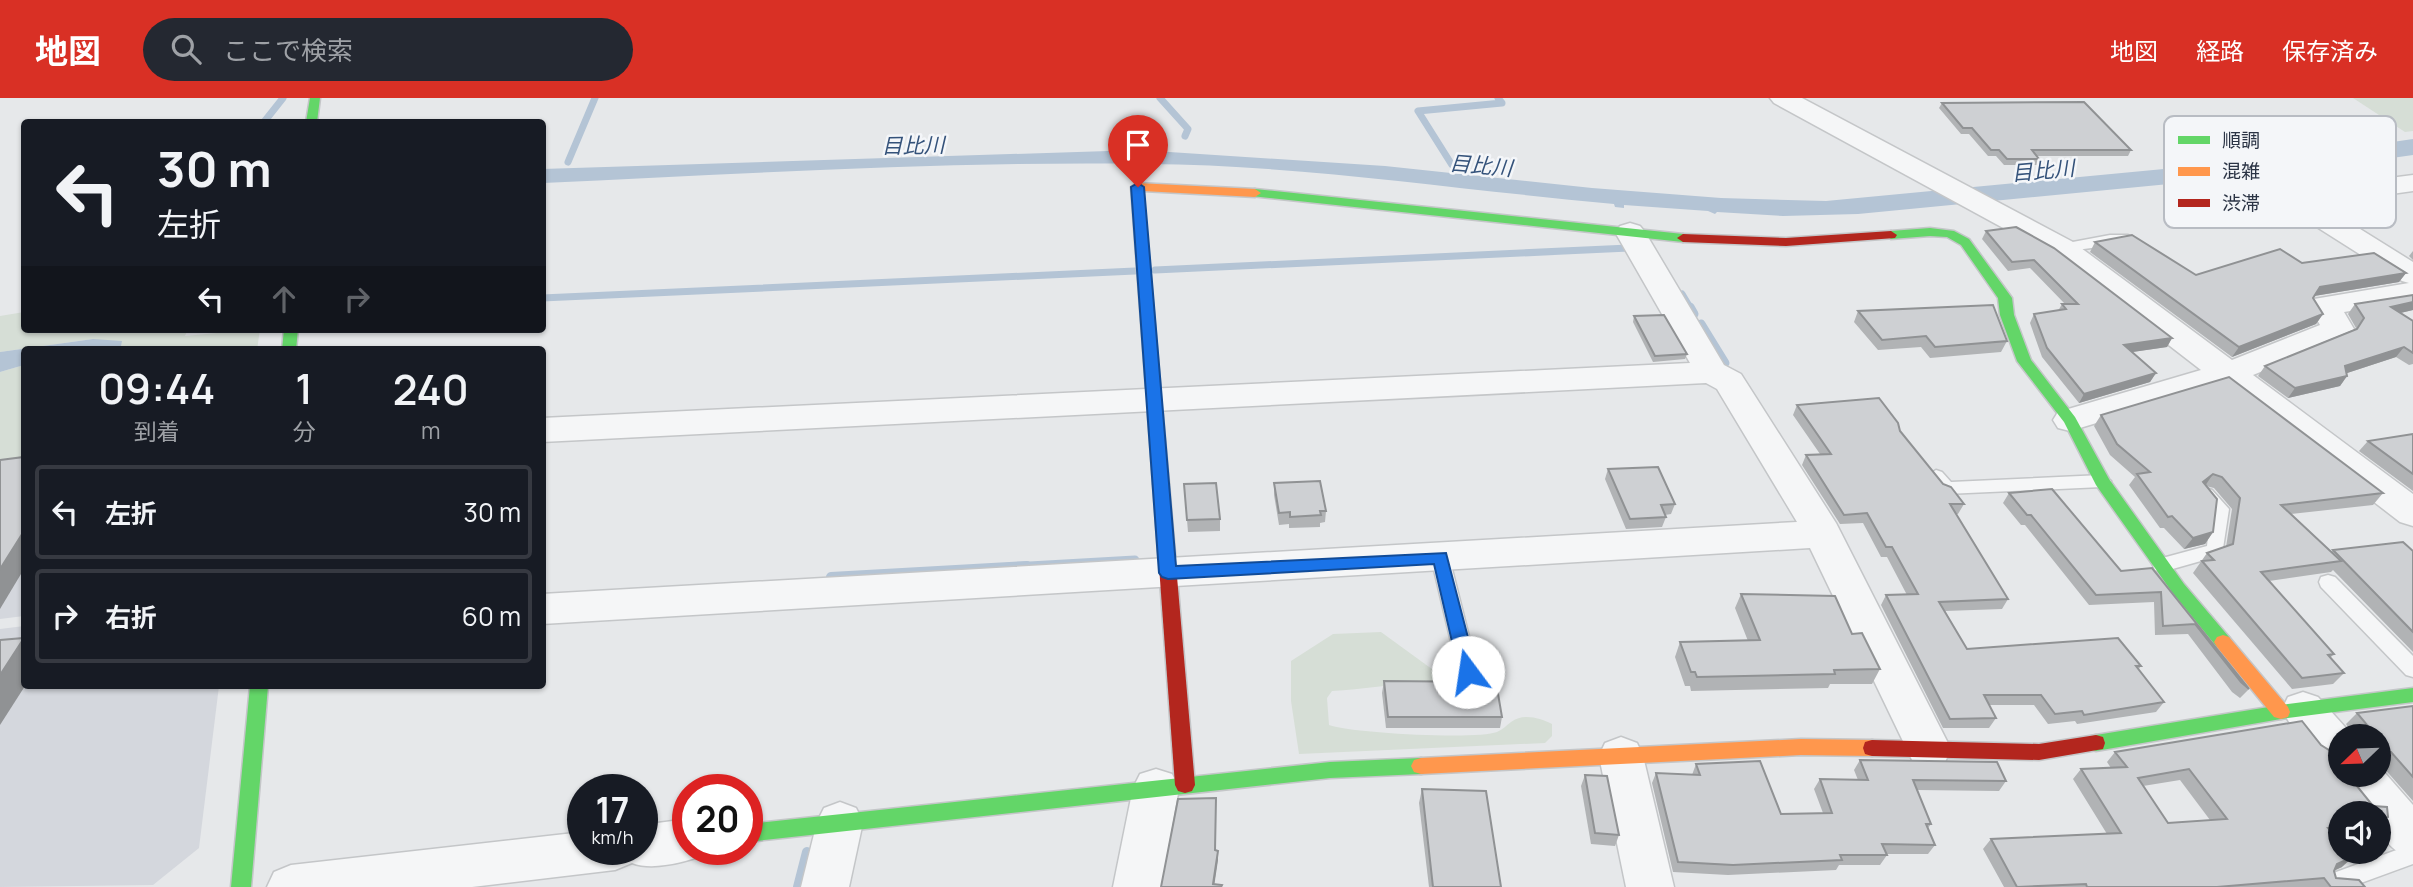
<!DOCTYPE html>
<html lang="ja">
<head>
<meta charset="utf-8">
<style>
  :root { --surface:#171b24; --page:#242831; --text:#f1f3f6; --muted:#9ea1a6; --line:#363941; --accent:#d93025 }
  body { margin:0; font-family:Manrope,"Noto Sans JP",sans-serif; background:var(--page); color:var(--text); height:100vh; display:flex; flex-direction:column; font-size:26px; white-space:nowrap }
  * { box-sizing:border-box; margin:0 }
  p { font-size:23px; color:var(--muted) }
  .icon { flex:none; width:38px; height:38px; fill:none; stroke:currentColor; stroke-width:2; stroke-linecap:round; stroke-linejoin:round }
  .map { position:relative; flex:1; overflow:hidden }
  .panel { position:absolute; left:21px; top:248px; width:525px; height:343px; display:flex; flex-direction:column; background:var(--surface); border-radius:7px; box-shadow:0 2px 5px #0004 }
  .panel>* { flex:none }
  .guide { position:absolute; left:21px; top:21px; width:525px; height:214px; border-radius:7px; box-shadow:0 2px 5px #0004; background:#171b24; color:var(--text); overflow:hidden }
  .needle { width:46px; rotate:247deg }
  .tools { position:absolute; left:2328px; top:626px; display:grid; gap:14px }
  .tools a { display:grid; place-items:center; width:63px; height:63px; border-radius:50%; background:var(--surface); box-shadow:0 2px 5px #0004; font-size:35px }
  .speed { position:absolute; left:567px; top:676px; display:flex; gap:14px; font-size:35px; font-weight:700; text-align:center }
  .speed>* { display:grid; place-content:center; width:91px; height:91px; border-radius:50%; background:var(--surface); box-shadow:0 2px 5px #0004; line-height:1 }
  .speed small { font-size:18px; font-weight:400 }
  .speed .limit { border:10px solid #d22; background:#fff; color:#111 }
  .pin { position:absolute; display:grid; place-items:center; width:60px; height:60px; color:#fff; margin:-72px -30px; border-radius:50% 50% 50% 0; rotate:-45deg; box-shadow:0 0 7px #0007 }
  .pin .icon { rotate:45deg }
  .me { position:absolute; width:77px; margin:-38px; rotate:346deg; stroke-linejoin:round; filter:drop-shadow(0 0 5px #0008) }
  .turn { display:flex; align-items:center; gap:24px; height:147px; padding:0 21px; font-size:32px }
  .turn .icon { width:91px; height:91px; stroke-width:2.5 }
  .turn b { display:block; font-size:49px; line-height:60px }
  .lanes { display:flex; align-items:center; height:66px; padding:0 21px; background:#0003; justify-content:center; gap:35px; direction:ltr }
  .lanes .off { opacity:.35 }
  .eta { display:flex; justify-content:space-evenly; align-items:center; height:119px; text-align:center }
  .eta b { font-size:42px; font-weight:600; line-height:49px }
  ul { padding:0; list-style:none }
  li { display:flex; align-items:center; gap:21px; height:94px; margin:0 14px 10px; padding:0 7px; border:4px solid var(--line); border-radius:7px }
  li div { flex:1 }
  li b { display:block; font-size:26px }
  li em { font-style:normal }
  header { display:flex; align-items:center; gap:42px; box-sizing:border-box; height:98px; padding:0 35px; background:var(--accent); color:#fff }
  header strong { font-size:33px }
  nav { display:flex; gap:38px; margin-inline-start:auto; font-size:24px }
  .search { width:490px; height:63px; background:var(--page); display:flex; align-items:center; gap:18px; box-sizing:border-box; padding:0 24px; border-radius:38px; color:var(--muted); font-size:26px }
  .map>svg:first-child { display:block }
</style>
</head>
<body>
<header>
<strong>地図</strong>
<div class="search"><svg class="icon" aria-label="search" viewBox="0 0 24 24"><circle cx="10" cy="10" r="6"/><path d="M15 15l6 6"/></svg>ここで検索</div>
<nav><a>地図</a><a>経路</a><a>保存済み</a></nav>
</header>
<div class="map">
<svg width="2413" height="789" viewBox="0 0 2413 789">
  <rect width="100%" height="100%" fill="#e6e8ea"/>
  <g fill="#d4d7dd">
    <polygon points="24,371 24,518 0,521 0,373"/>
    <polygon points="24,528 24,588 219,588 199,750 153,787 0,789 0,531"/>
  </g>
  <g fill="#d6ded6">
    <polygon points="2353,0 2413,0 2413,33 2405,34"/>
    <polygon points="24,214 24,231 188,231 185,238 260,231 257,252 118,252 121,248 93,241 0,254 0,218"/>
    <polygon points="24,267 24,371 0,373 0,274"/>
    <path d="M1381,534l55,40 -1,12c-35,-2 -68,5 -103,7l-5,7 2,27c21,8 148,15 168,7 5,-2 10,-7 14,-10 13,-9 28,-4 41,2v12l-7,7 -246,11 -8,-53v-40l42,-27z"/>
  </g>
  <g fill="#b4c4d5">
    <path d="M2413,41v16l-120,17 -435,42 -75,2 -66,-4 -2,2 -7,-3 -84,-6v3l-9,-1 -1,-3c-155,-14 -311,-39 -467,-40 -202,-3 -404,10 -604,19l-1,-14 597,-19 246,16 207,22 129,10 105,3 464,-44z"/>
    <polygon points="93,241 122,243 121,248 118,252 24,252 24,267 0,274 0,254"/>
  </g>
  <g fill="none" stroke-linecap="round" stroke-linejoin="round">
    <g stroke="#b4c4d5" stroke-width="7">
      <polyline points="1160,0 1188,31 1185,38"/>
      <polyline points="264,24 283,0"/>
      <polyline points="568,64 595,0"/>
      <polyline points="1452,67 1418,13 1502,5 1498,0"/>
      <polyline points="1155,172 1629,150"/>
      <polyline points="1682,196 1691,211"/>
      <polyline points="542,200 1135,173"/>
    </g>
    <g stroke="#b4c4d5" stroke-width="9">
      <polyline points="1690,209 1694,216"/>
      <polyline points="1701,226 1725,265"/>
      <polyline points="996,470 1135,462"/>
    </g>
    <g stroke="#b4c4d5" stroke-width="10">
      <polyline points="831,479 1027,468"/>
      <polyline points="798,789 807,754"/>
    </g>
    <defs>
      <g id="lane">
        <path d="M2110,137h18l7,4c-5,5 -60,11 -73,13l-7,-4 7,-4z"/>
        <polygon points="1936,372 1942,374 1951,384 2102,377 2111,383 2102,389 1946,396 1940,394 1927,378"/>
        <polygon points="2206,390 2212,392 2229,411 2222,457 2162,474 2155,472 2153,467 2155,462 2207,448 2211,412 2197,396"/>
        <polygon points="1440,452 1446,454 1449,459 1478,574 1475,580 1468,582 1461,580 1458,574 1431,459 1434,454"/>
        <polygon points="2328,477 2335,479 2413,558 2413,579 2406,577 2321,489 2319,484 2321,479"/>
        <polygon points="2413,746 2413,766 2350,789 2327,789 2325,784 2328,777"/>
      </g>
      <g id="street">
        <polygon points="1770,0 1802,0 2073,144 2232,262 2320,227 2309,208 2314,201 2409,185 2402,183 2252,88 2248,82 2252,76 2262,74 2272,76 2297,92 2413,77 2413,93 2320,106 2413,164 2413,203 2344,214 2354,231 2349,238 2253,277 2413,396 2413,428 2400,424 2222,287 2070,333 2058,330 2053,322 2058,314 2201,272 2051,156 1774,5"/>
        <polygon points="1630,125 1640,128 1645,134 1724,267 1741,276 1836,425 1951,651 1945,664 1929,669 1913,664 1810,450 542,526 542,496 1797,424 1717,291 1706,285 542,344 542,320 1690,265 1615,134 1620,128"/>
        <path d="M2303,594l15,5 36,40h-14v38h38v-10l35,40v54c-22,-8 -35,-22 -35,-45h-14l-21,-26 -6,-13 2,-5c-24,-8 -46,-38 -57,-61l6,-12z"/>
        <polygon points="1621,639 1637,645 1643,658 1674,789 1626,789 1599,658 1605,645"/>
        <polygon points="1156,671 1172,676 1179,690 1161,789 1113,789 1133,690 1140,676"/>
        <polygon points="840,704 856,710 863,724 849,789 801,789 817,724 824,710"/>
        <path d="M688,721v30h19l-2,6c-21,7 -52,16 -73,8l-17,7 -143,17h-205l7,-15 17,-7 292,-33v17h59v-24z"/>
      </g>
      <g id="fast">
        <polygon points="310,0 320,0 317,24 306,24"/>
        <polygon points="1255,91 1683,136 1689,140 1683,144 1251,98 1251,92"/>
        <polygon points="1930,130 1954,133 1969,141 2012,200 2014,217 2031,262 2075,319 2109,381 2184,486 2229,539 2232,544 2229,549 2223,551 2217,549 2172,494 2096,387 2064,324 2017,263 2000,217 1998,200 1961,147 1947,139 1930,138 1891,141 1885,137 1891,133"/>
        <polygon points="284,231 298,231 296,252 282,252"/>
        <polygon points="250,588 268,588 251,789 231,789"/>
        <polygon points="2413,590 2413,604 2281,621 2096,653 2089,651 2087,645 2089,639 2096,637 2281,607"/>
        <polygon points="1421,660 1428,662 1431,668 1428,674 1421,676 1330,680 747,744 747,726 1330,664"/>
      </g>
      <g id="slow">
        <polygon points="1137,85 1255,91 1261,95 1255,99 1143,93 1169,386 1161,391 1153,386 1131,89"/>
        <polygon points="2223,537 2229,539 2288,609 2290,614 2288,619 2281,621 2274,619 2217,549 2214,544 2217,539"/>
        <polygon points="1801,641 1872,642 1879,644 1881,650 1879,656 1872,658 1801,657 1421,676 1414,674 1411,668 1414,662 1421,660"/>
      </g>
      <g id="jam">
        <polygon points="1891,133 1897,137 1895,140 1786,148 1683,144 1677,140 1683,136 1786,140"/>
        <polygon points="1161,381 1169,386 1195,687 1192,693 1185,695 1178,693 1175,687 1153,386"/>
        <polygon points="2096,637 2103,639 2105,645 2103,651 2039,662 1872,658 1865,656 1863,650 1865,644 1872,642 2039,646"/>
      </g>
    </defs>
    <use href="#lane" stroke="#c4c6c8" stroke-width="3"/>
    <use href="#street" stroke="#c4c6c8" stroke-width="3"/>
    <use href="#fast" stroke="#c4c6c8" stroke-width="3"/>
    <use href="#slow" stroke="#c4c6c8" stroke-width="3"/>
    <use href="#jam" stroke="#c4c6c8" stroke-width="3"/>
    <use href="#lane" fill="#f5f6f7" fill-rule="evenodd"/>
    <use href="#street" fill="#f5f6f7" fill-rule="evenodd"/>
    <use href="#fast" fill="#63d668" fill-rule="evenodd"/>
    <use href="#slow" fill="#ff974d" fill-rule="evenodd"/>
    <use href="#jam" fill="#b3261e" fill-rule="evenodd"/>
  </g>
  <g fill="#b1b3b5" fill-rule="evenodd">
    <polygon points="1942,5 2131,52 2128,58 2036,58 2039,61 2037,67 2004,67 1996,58 1988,58 1969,36 1961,36 1939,10"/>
    <polygon points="1986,133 2172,240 2167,249 2132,254 2156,275 2150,284 2079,305 2042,259 2030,225 2034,216 2058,213 2062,206 2065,206 2030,170 2008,173 1982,141"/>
    <polygon points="2095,144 2196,177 2302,165 2406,175 2399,184 2314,198 2313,200 2323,216 2316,226 2232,259 2090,154"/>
    <polygon points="2413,153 2413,162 2409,158"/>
    <polygon points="2413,197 2413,212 2400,215 2413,223 2413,266 2409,267 2396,259 2347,275 2347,278 2340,288 2288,300 2258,278 2265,268 2355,231 2356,230 2348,216 2355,206"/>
    <polygon points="1858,213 2007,243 2001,254 1930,260 1921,249 1878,252 1854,224"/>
    <polygon points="1634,218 1687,256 1685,261 1653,264 1633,224"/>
    <polygon points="1797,307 1900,333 1943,386 1964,406 1958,416 1956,416 2008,501 2002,511 1945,513 1967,551 2141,568 2138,572 2164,604 2156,614 2077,626 2075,623 2048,626 2034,607 1989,607 1996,620 1989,630 1943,630 1881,507 1886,497 1907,497 1887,459 1881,459 1863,425 1840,426 1802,367 1806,357 1820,356 1793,317"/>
    <polygon points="2101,317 2383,395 2373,407 2291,416 2331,454 2333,452 2413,453 2413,554 2333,472 2331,474 2269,483 2334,556 2330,560 2344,575 2333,586 2292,591 2193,475 2207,455 2226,449 2232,411 2214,390 2206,388 2213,434 2205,446 2184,451 2164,430 2160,430 2129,387 2135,379 2110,357 2094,328"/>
    <polygon points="2413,336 2413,393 2359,353 2368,343"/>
    <polygon points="1608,371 1675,406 1671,416 1665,417 1666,419 1662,429 1626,431 1605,381"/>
    <polygon points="1274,385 1326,413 1325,424 1320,425 1320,429 1289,430 1289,426 1279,427 1274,397"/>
    <polygon points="1184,386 1220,421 1220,433 1188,434"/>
    <polygon points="2009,395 2121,473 2152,470 2249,591 2240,600 2232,594 2188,536 2155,537 2154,504 2089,507 2025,427 2021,427 2003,405"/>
    <polygon points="1741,496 1852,536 1880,571 1872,586 1830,586 1828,590 1691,593 1690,588 1685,588 1675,559 1680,544 1748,543 1735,510"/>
    <polygon points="1384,583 1502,619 1500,630 1386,630 1382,595"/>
    <polygon points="2413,608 2413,703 2382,668 2378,672 2378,639 2346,639 2351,633 2346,626 2357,615"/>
    <path d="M2115,654l237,28 21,26 15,11 -10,9v-12h-38v20l-6,1 8,32 -8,4 2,7 29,9h-361l-21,-38 8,-10 116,-5 -34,-55 8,-10 30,-1 -4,-6zM2180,682l30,40 -42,3 -25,-37z"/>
    <polygon points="1860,662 2006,683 1999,693 1917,692 1931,726 1928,730 1935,747 1928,756 1886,756 1887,757 1880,767 1839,767 1836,772 1728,777 1673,774 1652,685 1656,675 1692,677 1696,666 1781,716 1823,715 1814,691 1820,681 1858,682 1854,672"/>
    <polygon points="1585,677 1619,737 1615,748 1591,746 1581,688"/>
    <polygon points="1422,691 1501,789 1429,789 1419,705"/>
  </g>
  <g fill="#909294">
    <polygon points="2406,175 2399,184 2314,198 2320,189"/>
    <polygon points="2413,204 2413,212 2384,219 2391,209"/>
    <polygon points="2323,216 2316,226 2232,259 2239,249"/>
    <polygon points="2172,240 2167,249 2119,256 2124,247"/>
    <polygon points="2404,249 2396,259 2338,278 2345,268"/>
    <polygon points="2156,275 2150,284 2079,305 2084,296"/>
    <polygon points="2347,278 2340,288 2288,300 2295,290"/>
    <polygon points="2213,376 2205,388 2203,384"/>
    <polygon points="24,433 24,471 0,511 0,471"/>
    <polygon points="2213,434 2205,446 2184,451 2193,440"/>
    <polygon points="24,540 25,588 0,627 0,577"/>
    <polygon points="1218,753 1218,762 1214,789 1213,786"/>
    <polygon points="2353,759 2342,769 2326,776 2337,766"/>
  </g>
  <g fill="#ced0d3" stroke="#909294" stroke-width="2" fill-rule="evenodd">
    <polygon points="2084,4 2131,52 2032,52 2039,61 2007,61 1999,52 1991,52 1972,30 1963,30 1942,5"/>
    <polygon points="2016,129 2054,150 2172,240 2124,247 2156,275 2084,296 2047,250 2034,216 2066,211 2062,206 2078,206 2034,162 2012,164 1986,133"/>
    <polygon points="2132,137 2196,177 2280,151 2302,165 2374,155 2406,175 2320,189 2313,200 2323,216 2239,249 2095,144"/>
    <polygon points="2413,197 2413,204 2391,209 2413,223 2413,255 2404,249 2345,268 2347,278 2295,290 2265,268 2357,231 2364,220 2355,206"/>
    <polygon points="1993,207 2007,243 1935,249 1926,238 1882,242 1858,213"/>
    <polygon points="1664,217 1687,256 1655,258 1634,218"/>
    <polygon points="2229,279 2383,395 2281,407 2341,463 2261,474 2334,556 2328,557 2344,575 2302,580 2202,463 2214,462 2207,455 2233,446 2240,400 2222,379 2213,376 2203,384 2217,401 2213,434 2193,440 2172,418 2168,419 2137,376 2150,374 2117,346 2101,317"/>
    <polygon points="1879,300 1898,325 1900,333 1943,386 1951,389 1964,406 1950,406 2008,501 1939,504 1967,551 2118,540 2141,568 2136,568 2164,604 2084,617 2082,613 2055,616 2041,597 1984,597 1996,620 1950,621 1886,497 1918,496 1892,449 1886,449 1867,415 1844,417 1806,357 1831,356 1797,307"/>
    <polygon points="2413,336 2413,376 2368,343"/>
    <polygon points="24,359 24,433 0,471 0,362"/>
    <polygon points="1658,369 1675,406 1661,407 1666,419 1630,421 1608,371"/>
    <polygon points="1320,383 1326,413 1320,413 1321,417 1290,419 1290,414 1279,415 1274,385"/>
    <polygon points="1216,385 1220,421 1187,422 1184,386"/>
    <polygon points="2052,391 2121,473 2152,470 2249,591 2241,584 2195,526 2163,528 2161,494 2096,497 2031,417 2027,417 2009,395"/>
    <polygon points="2403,444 2413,453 2413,534 2333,452"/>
    <polygon points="1741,496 1835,498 1852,536 1862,535 1880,571 1834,572 1835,576 1697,579 1695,574 1691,574 1680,544 1760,542"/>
    <polygon points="24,540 0,577 0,542"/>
    <polygon points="1384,583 1496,584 1502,619 1388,619"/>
    <polygon points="2413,608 2413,679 2391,654 2388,654 2387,664 2378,664 2378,639 2354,639 2354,631 2368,628 2357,615"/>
    <path d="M2302,623l19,24 19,12v18h9l3,5 21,26 14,1 1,10 -10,2v-5h-38v12l-12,2 12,13v11h9l4,5 -16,7 -3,7 2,7 23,2 6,7h-34l-7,-9 -107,9h-130l-1,-3 -69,3 -26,-48 130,-6 -40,-64 46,-2 -12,-15zM2189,671l38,50 -59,4 -30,-45z"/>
    <polygon points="1860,662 1997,664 2006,683 1913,682 1931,726 1926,726 1935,747 1882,746 1887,757 1840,757 1842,762 1733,767 1678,764 1656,675 1700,677 1696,666 1760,663 1781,716 1832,715 1820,681 1868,682"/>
    <polygon points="1585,677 1607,678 1619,737 1595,735"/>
    <polygon points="1422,691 1486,693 1501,789 1433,789"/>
    <polygon points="1216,700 1215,752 1218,753 1213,786 1222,787 1221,789 1161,789 1178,701"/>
  </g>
  <polygon fill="#1a73e8" stroke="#114b97" stroke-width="2" points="1138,85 1144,89 1176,468 1446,455 1477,574 1474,579 1468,581 1461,579 1459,574 1434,466 1168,481 1162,479 1159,475 1131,89"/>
  <g text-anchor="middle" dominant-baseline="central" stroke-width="5" stroke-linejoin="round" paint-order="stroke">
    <g font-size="21" font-style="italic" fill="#34527a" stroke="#f4f6f9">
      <text transform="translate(913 47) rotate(-1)">目比川</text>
      <text transform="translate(1481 67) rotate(5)">目比川</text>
      <text transform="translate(2043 72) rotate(-5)">目比川</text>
    </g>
  </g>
  <rect x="2164" y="18" width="232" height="112" rx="10" fill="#f4f6f9" stroke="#b8bcc3" stroke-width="2"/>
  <rect x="2178" y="38" width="32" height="8" fill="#63d668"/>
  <rect x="2178" y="69" width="32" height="9" fill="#ff974d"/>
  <rect x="2178" y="101" width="32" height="8" fill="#b3261e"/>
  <g font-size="19" fill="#2b3445">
    <text x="2222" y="49">順調</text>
    <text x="2222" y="80">混雑</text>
    <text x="2222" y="112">渋滞</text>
  </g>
</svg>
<div class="tools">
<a><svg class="needle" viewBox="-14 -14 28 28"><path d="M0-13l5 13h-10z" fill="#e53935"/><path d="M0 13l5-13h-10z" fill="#9ea1a6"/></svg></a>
<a><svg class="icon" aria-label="sound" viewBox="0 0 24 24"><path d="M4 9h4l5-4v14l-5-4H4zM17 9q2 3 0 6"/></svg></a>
</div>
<div class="speed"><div>17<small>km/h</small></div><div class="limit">20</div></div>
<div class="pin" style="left:1138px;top:89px;background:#d93025"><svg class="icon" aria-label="arrive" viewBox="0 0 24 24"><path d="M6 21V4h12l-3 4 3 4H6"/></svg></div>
<svg class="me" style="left:1468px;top:574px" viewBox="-20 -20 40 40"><circle r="19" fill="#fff"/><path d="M0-13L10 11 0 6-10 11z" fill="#1a73e8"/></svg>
<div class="guide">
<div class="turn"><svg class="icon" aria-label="left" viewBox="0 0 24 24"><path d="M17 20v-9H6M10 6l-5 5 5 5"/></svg><div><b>30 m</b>左折</div></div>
<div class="lanes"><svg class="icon" aria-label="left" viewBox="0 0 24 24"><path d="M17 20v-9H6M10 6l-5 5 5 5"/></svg><svg class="icon off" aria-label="ahead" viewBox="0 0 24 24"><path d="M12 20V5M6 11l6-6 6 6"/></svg><svg class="icon off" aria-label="right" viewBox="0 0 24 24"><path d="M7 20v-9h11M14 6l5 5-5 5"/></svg></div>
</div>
<section class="panel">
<div class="eta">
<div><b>09:44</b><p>到着</p></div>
<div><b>1</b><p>分</p></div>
<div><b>240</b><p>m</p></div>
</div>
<ul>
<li><svg class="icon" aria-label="left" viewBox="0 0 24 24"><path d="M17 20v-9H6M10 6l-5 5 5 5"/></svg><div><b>左折</b></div><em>30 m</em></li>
<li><svg class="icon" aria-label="right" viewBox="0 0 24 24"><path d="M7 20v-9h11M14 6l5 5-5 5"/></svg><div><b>右折</b></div><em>60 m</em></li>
</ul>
</section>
</div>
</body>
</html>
